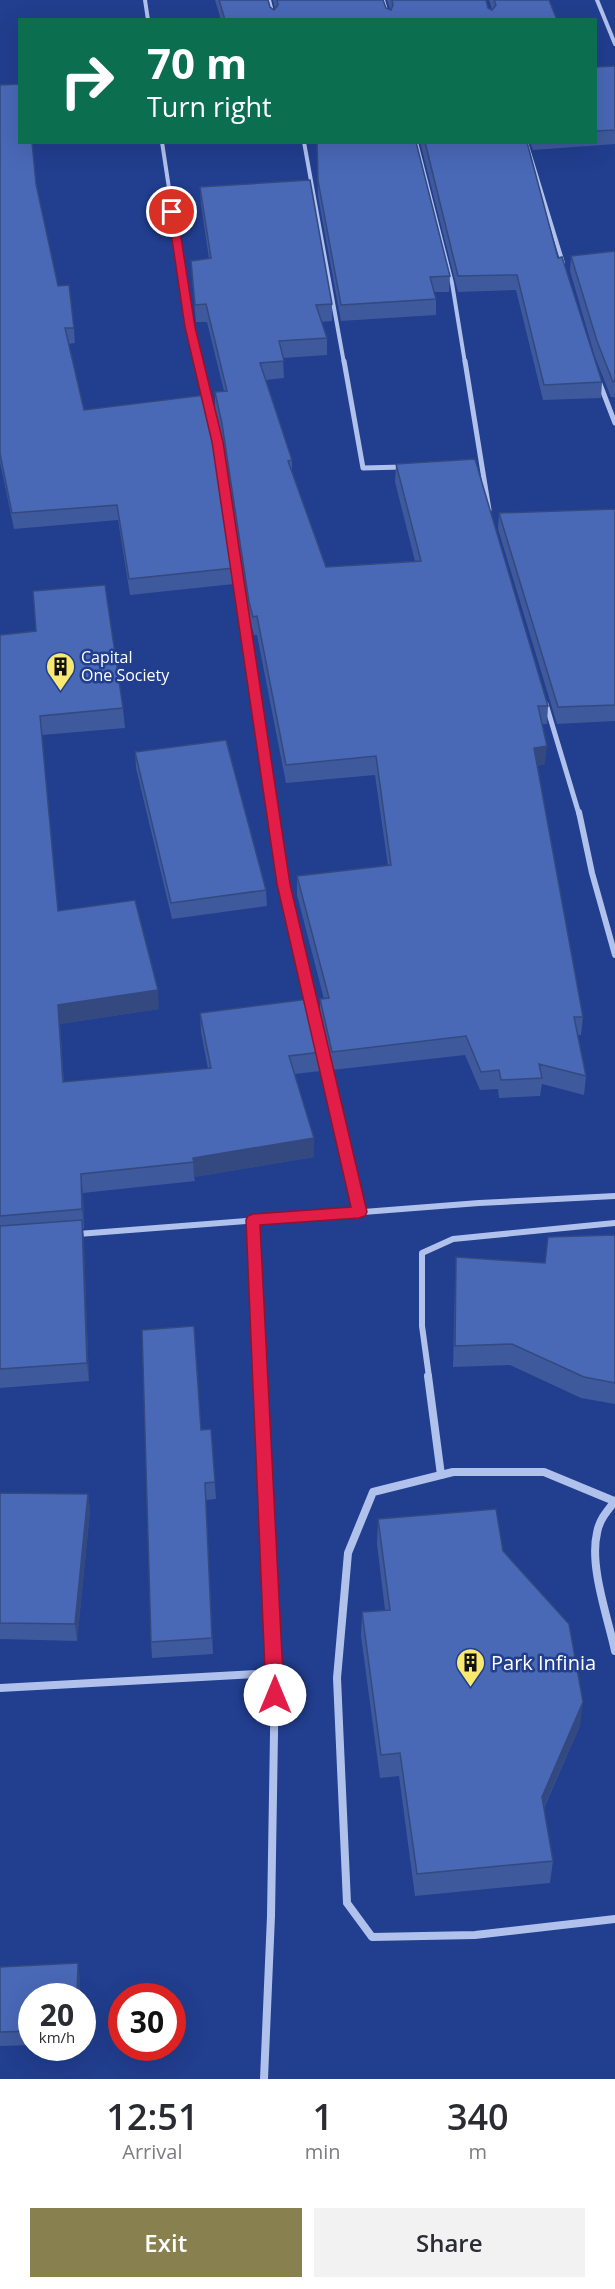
<!DOCTYPE html>
<html lang="en">
<head>
<meta charset="utf-8">
<style>
  :root { --surface:#fff; --page:#f2f2f3; --text:#2b2b33; --muted:#7c7c81; --accent:#88804f }
  body { margin:0; font-family:"Open Sans",sans-serif; background:var(--page); color:var(--text); height:100vh; display:flex; flex-direction:column; font-size:22px; white-space:nowrap }
  * { box-sizing:border-box; margin:0 }
  p { font-size:20px; color:var(--muted) }
  .icon { flex:none; width:33px; height:33px; fill:none; stroke:currentColor; stroke-width:2; stroke-linecap:round; stroke-linejoin:round }
  .map { position:relative; height:2079px; overflow:hidden }
  .side { display:flex; flex-direction:column; background:var(--surface); flex:1 }
  .side>* { flex:none }
  .banner { position:absolute; left:18px; top:18px; width:579px; height:126px; border-radius:0px; box-shadow:0 6px 24px #0002; background:#0b6e4f; color:#fff; overflow:hidden }
  .speed { position:absolute; left:18px; top:1983px; display:flex; gap:12px; font-size:30px; font-weight:700; text-align:center }
  .speed>* { display:grid; place-content:center; width:78px; height:78px; border-radius:50%; background:var(--surface); box-shadow:0 6px 24px #0002; line-height:1 }
  .speed small { font-size:15px; font-weight:400 }
  .speed .limit { border:9px solid #d22; background:#fff; color:#111 }
  .pin { position:absolute; display:grid; place-items:center; width:51px; height:51px; color:#fff; margin:-26px; border:3px solid #fff; border-radius:50%; box-shadow:0 2px 6px #0007 }
  .me { position:absolute; width:66px; margin:-33px; rotate:0deg; stroke-linejoin:round; filter:drop-shadow(0 0 4px #0008) }
  .turn { display:flex; align-items:center; gap:21px; height:126px; padding:0 30px; font-size:27px }
  .turn .icon { width:78px; height:78px; stroke-width:2.5 }
  .turn b { display:block; font-size:42px; line-height:51px }
  .eta { display:flex; justify-content:space-evenly; align-items:center; height:102px; text-align:center }
  .eta b { font-size:36px; font-weight:600; line-height:42px }
  .cta { display:flex; gap:12px; margin-top:auto; padding:12px 30px }
  .cta a { flex:1; height:69px; border-radius:0px; background:var(--accent); color:#fff; font-size:24px; font-weight:600; line-height:69px; text-align:center }
  .cta a+a { background:var(--page); color:var(--text) }
  .map>svg:first-child { display:block }
</style>
</head>
<body>
<div class="map">
<svg width="615" height="2079" viewBox="0 0 615 2079">
  <rect width="100%" height="100%" fill="#213e8f"/>
  <g fill="none" stroke-linecap="round" stroke-linejoin="round">
    <g stroke="#b0c1ec" stroke-width="4">
      <polyline points="145,0 148,20"/>
      <polyline points="269,0 274,20"/>
      <polyline points="383,0 389,20"/>
      <polyline points="597,0 615,44"/>
      <polyline points="162,142 190,327 199,363"/>
      <polyline points="304,142 344,363"/>
      <polyline points="416,142 452,283 465,363"/>
      <polyline points="526,142 563,263"/>
    </g>
    <g stroke="#b0c1ec" stroke-width="5">
      <polyline points="198,361 218,442 274,814"/>
      <polyline points="344,361 363,468 403,467"/>
      <polyline points="465,361 489,510"/>
      <polyline points="600,384 615,423"/>
      <polyline points="546,704 579,814"/>
    </g>
    <g stroke="#b0c1ec" stroke-width="6">
      <polyline points="273,812 284,884 359,1212"/>
      <polyline points="579,812 592,873 615,955"/>
      <polyline points="253,1220 261,1377"/>
      <polyline points="78,1234 479,1203 615,1196"/>
      <polyline points="429,1377 422,1326 422,1253 453,1239 615,1223"/>
    </g>
    <g stroke="#b0c1ec" stroke-width="8">
      <polyline points="261,1376 275,1673 271,1916 264,2079"/>
      <polyline points="428,1376 441,1475"/>
      <polyline points="614,1501 544,1472 453,1472 373,1492 348,1553 337,1678 347,1903 372,1937 475,1935 615,1919"/>
      <path d="M615,1501c-8,10 -16,19 -18,32 -8,33 11,85 18,118"/>
      <polyline points="0,1688 275,1673"/>
    </g>
  </g>
  <g fill="#3f599d">
    <polygon points="215,0 268,0 270,7 274,10 275,9 273,0 383,0 386,8 390,9 387,0 486,0 488,8 492,10 489,0 549,0 557,20 221,20"/>
    <polygon points="615,66 615,144 533,150 530,142 596,142 596,67"/>
    <polygon points="0,85 36,184 58,286 74,328 75,343 68,344 84,410 234,568 234,584 130,595 118,520 14,529 0,462"/>
    <polygon points="317,142 450,276 449,292 434,292 436,299 436,315 341,321 318,196"/>
    <polygon points="420,142 527,142 558,258 602,382 601,398 543,400 516,290 458,292"/>
    <polygon points="200,187 332,304 332,321 321,322 327,338 327,355 283,358 284,378 266,380 292,460 292,471 326,567 415,561 395,482 396,464 548,706 547,724 542,724 545,764 537,766 583,1017 581,1035 577,1035 586,1076 584,1095 542,1084 540,1096 499,1098 498,1089 480,1090 465,1055 332,1070 320,1018 320,999 324,999 297,895 297,876 388,866 375,775 286,783 257,635 254,635 250,620 223,441 215,410 215,392 224,391 207,322 196,322 192,278 191,261 209,259 201,204"/>
    <polygon points="615,251 615,397 611,397 595,357 570,271 571,256"/>
    <polygon points="615,509 615,721 557,724 498,529 499,513"/>
    <polygon points="0,635 123,708 125,728 42,735 58,911 159,1009 60,1024 64,1082 208,1069 201,1032 200,1013 322,1052 321,1071 295,1074 314,1157 194,1177 195,1181 83,1193 84,1228 83,1228 89,1381 0,1388"/>
    <polygon points="135,752 266,890 267,906 172,919 136,768"/>
    <polygon points="615,1235 615,1404 581,1398 510,1365 453,1367 455,1279 456,1257 545,1263"/>
    <polygon points="211,1429 216,1499 206,1500 213,1654 152,1658 151,1642 201,1430"/>
    <polygon points="0,1493 88,1494 90,1511 77,1641 0,1639"/>
    <polygon points="378,1519 503,1551 580,1726 544,1808 553,1861 550,1883 415,1896 399,1776 380,1778 361,1636 362,1612 385,1610 377,1544"/>
    <polygon points="0,1967 80,1978 80,1996 32,1996 32,2045 0,2046"/>
  </g>
  <g fill="#33497f">
    <polygon points="547,746 545,764 533,767 534,748"/>
    <polygon points="158,990 159,1009 60,1024 65,1101 58,1005"/>
    <polygon points="314,1138 314,1157 194,1177 193,1158"/>
    <polygon points="81,1174 83,1193 84,1228 82,1209"/>
    <polygon points="82,1220 84,1239 89,1381 87,1363"/>
    <polygon points="88,1494 90,1511 77,1641 75,1624"/>
    <polygon points="583,1702 580,1726 538,1820 542,1797"/>
    <polygon points="78,1963 80,1978 80,1996 77,1996"/>
  </g>
  <g fill="#4968b6" stroke="#33497f" stroke-width="1.5">
    <polygon points="219,0 268,0 270,7 274,10 278,5 277,0 383,0 386,8 391,10 393,5 392,0 486,0 488,8 492,10 496,5 494,0 549,0 557,20 225,20"/>
    <polygon points="615,66 615,130 596,131 596,67"/>
    <polygon points="20,84 20,142 32,142 36,184 58,286 69,285 74,328 65,328 84,410 205,395 213,427 234,568 129,579 117,505 12,513 0,454 0,85"/>
    <polygon points="317,142 416,142 450,276 430,277 436,299 341,305 318,181"/>
    <polygon points="425,142 527,142 558,258 562,257 602,382 544,385 517,275 458,276"/>
    <polygon points="310,180 332,304 316,305 327,338 279,341 284,361 260,363 292,460 288,461 326,567 421,561 396,464 475,459 548,706 538,706 547,746 534,748 583,1017 574,1017 586,1076 539,1064 542,1078 501,1080 499,1070 481,1072 466,1036 332,1052 320,999 329,998 297,876 391,865 376,756 286,765 257,616 253,617 249,602 222,424 215,392 227,391 206,304 195,305 191,261 211,258 200,187"/>
    <polygon points="615,251 615,381 613,382 597,341 571,256"/>
    <polygon points="615,509 615,705 558,707 499,513"/>
    <polygon points="105,585 123,708 40,716 58,911 135,900 158,990 58,1005 63,1082 211,1068 200,1013 309,999 322,1052 289,1056 314,1138 193,1158 194,1162 81,1174 82,1209 0,1216 0,635 36,631 33,591"/>
    <polygon points="226,740 266,890 171,903 135,752"/>
    <polygon points="82,1220 87,1363 0,1369 0,1226"/>
    <polygon points="615,1235 615,1383 584,1377 512,1344 455,1346 456,1257 545,1263 548,1237"/>
    <polygon points="194,1326 201,1430 211,1429 215,1482 205,1483 212,1638 151,1642 142,1330"/>
    <polygon points="0,1493 88,1494 75,1624 0,1623"/>
    <polygon points="496,1509 503,1551 569,1624 583,1702 542,1797 553,1861 417,1874 400,1753 381,1755 362,1612 390,1610 378,1519"/>
    <polygon points="78,1963 77,1996 32,1996 32,2031 0,2032 0,1967"/>
  </g>
  <polygon fill="#e11d48" stroke="#92132f" stroke-width="1.5" points="172,209 177,212 195,327 223,442 290,884 367,1212 365,1216 359,1218 260,1225 284,1695 281,1700 275,1703 269,1700 266,1695 246,1220 248,1216 253,1214 351,1207 277,884 212,442 185,327 168,212"/>
  <defs>
    <symbol id="building-pin" viewBox="-11 -11 22 30"><path d="M0 17L-7.5 6A9.5 9.5 0 1 1 7.5 6Z" fill="#f9e971" stroke="#213e8f"/><path d="M-4-6H4V6H1V3H-1V6H-4ZM-2.5-4.3h1.7v1.8h-1.7ZM.8-4.3h1.7v1.8H.8ZM-2.5-1h1.7V.8h-1.7ZM.8-1h1.7V.8H.8Z" fill="#111"/></symbol>
  </defs>
  <g fill-rule="evenodd">
    <use href="#building-pin" x="44" y="650" width="33" height="45"/>
    <use href="#building-pin" x="454" y="1646" width="33" height="45"/>
  </g>
  <g text-anchor="middle" dominant-baseline="central" stroke-width="5" stroke-linejoin="round" paint-order="stroke">
    <g font-size="16" fill="#fff" stroke="#213e8f" text-anchor="start">
      <text x="81" y="657">Capital<tspan x="81" dy="18">One Society</tspan></text>
    </g>
    <g font-size="20" fill="#fff" stroke="#213e8f" text-anchor="start">
      <text x="491" y="1662">Park Infinia</text>
    </g>
  </g>
</svg>
<div class="speed"><div>20<small>km/h</small></div><div class="limit">30</div></div>
<div class="pin" style="left:172px;top:212px;background:#d93025"><svg class="icon" aria-label="arrive" viewBox="0 0 24 24"><path d="M6 21V4h12l-3 4 3 4H6"/></svg></div>
<svg class="me" style="left:275px;top:1695px" viewBox="-20 -20 40 40"><circle r="19" fill="#fff"/><path d="M0-13L10 11 0 6-10 11z" fill="#e11d48"/></svg>
<div class="banner">
<div class="turn"><svg class="icon" aria-label="right" viewBox="0 0 24 24"><path d="M7 20v-9h11M14 6l5 5-5 5"/></svg><div><b>70 m</b>Turn right</div></div>
</div>
</div>
<section class="side">
<div class="eta">
<div><b>12:51</b><p>Arrival</p></div>
<div><b>1</b><p>min</p></div>
<div><b>340</b><p>m</p></div>
</div>
<div class="cta"><a>Exit</a><a>Share</a></div>
</section>
</body>
</html>
